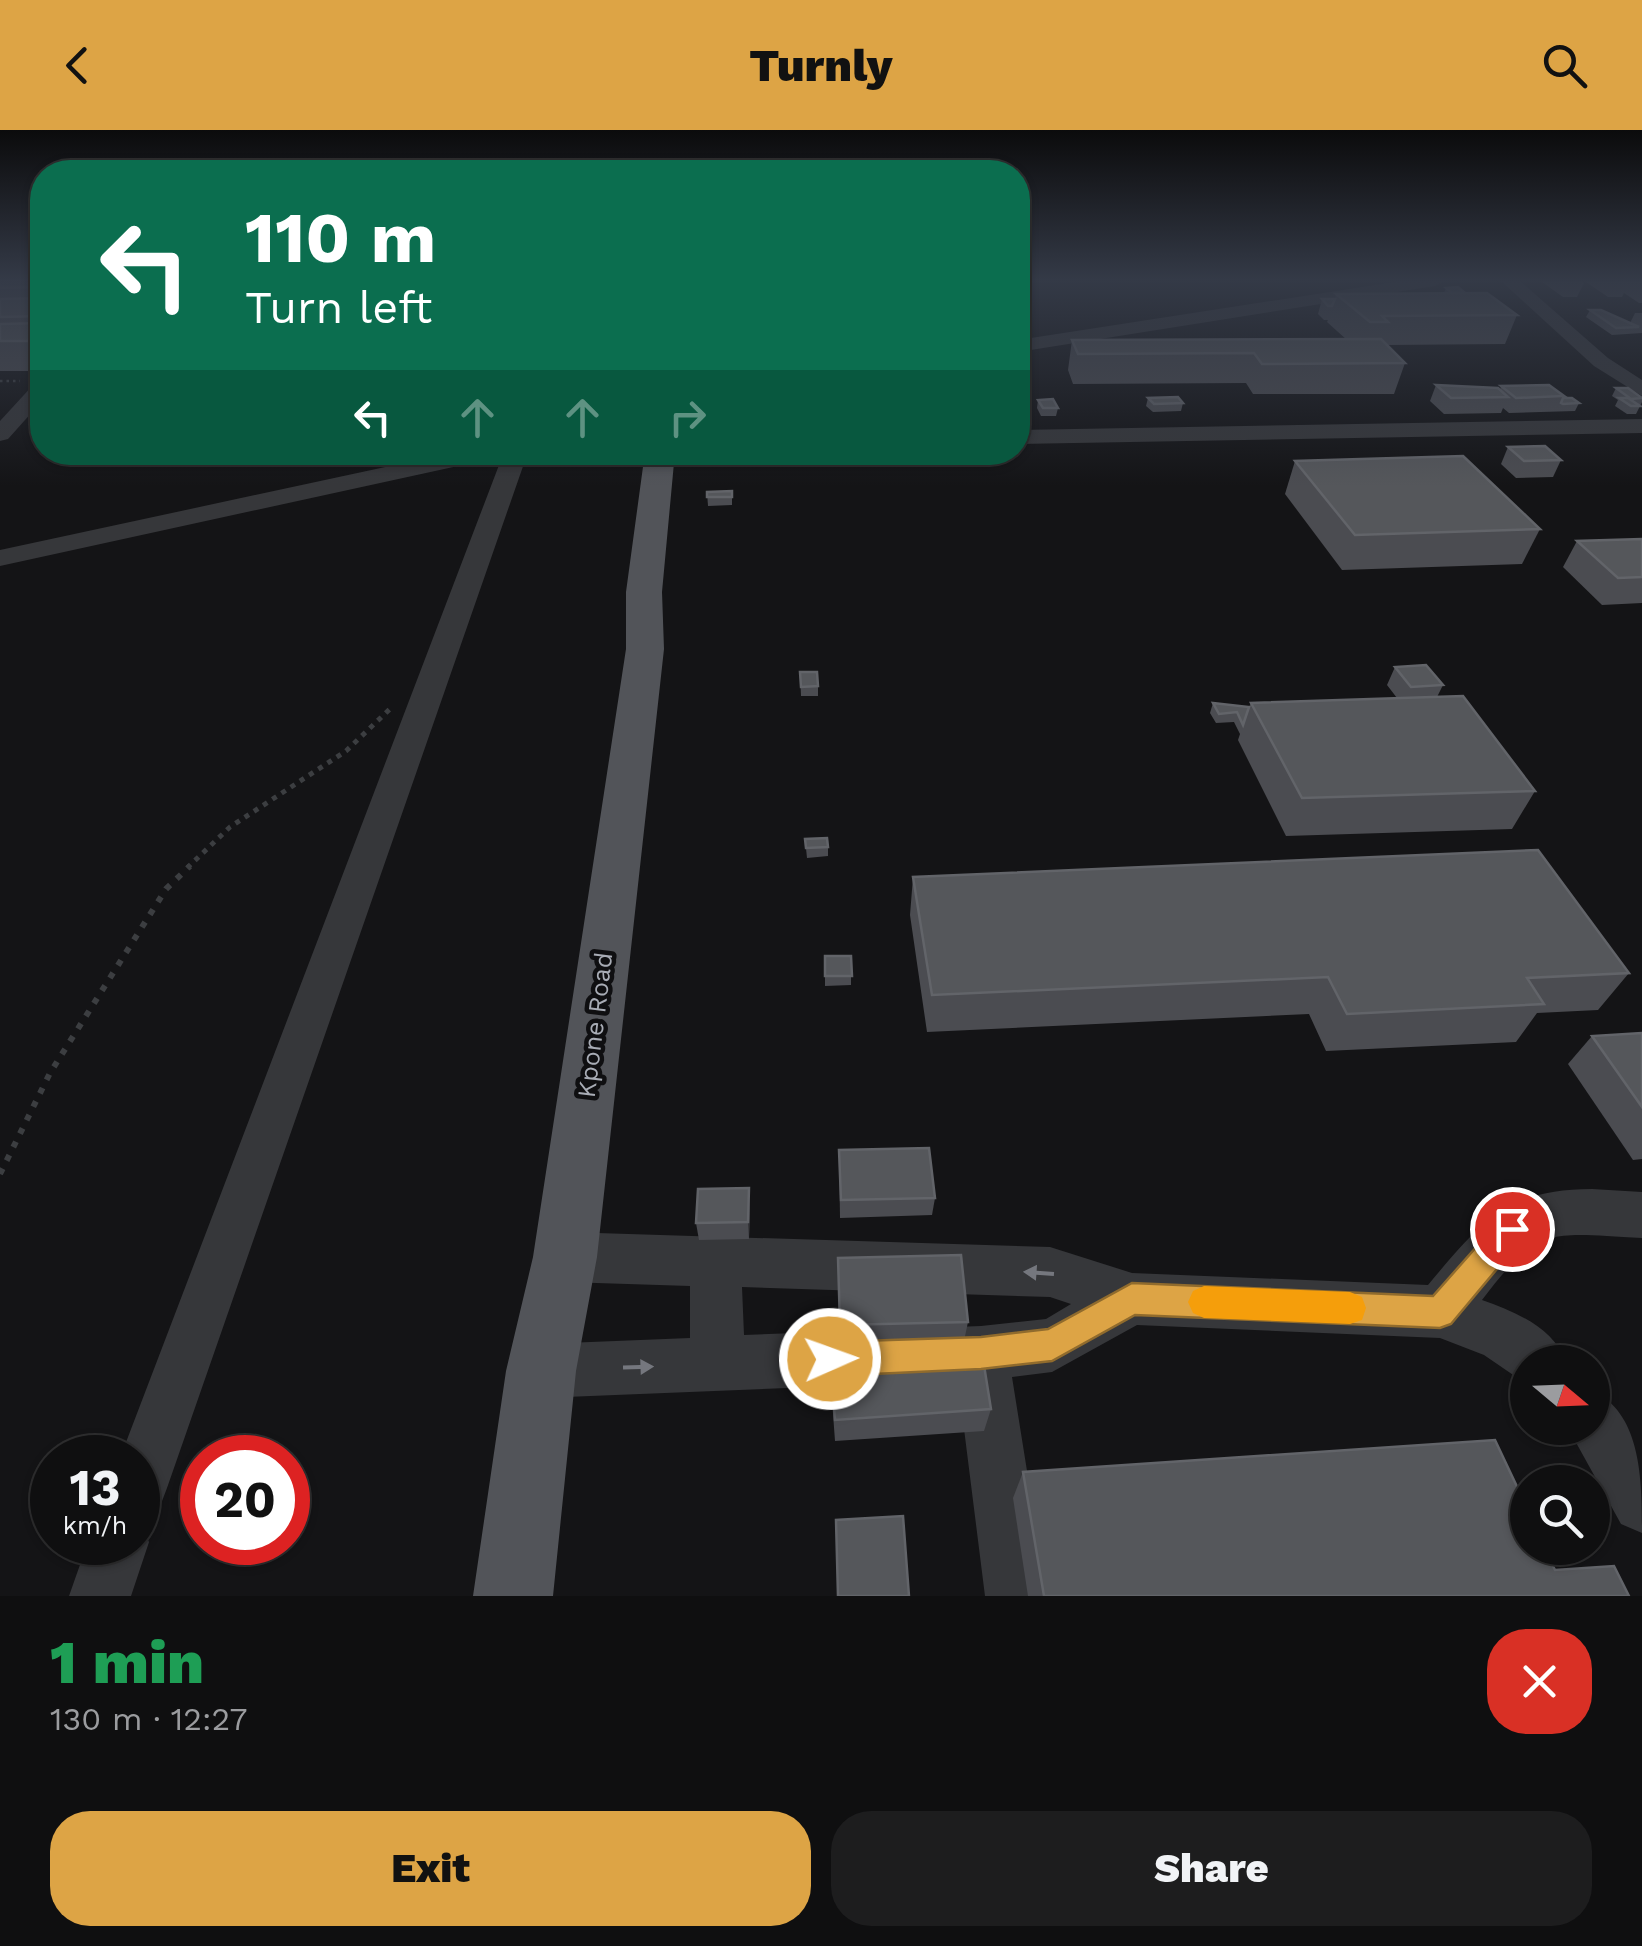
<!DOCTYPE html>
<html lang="en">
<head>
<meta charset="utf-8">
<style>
  :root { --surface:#0f0f10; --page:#1d1d1e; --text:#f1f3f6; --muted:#9b9c9f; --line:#2f2f30; --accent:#dda445 }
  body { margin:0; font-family:"Work Sans",sans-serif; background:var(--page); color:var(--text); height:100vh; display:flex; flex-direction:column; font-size:38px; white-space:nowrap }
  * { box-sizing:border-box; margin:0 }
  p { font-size:32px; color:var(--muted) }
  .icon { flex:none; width:55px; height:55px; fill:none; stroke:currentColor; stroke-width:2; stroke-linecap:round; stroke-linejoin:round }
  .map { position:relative; height:1466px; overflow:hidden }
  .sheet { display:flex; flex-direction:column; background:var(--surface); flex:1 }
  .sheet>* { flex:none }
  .guide { position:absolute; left:30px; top:30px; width:1000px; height:305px; border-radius:40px; box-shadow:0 2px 8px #0004,0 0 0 2px var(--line); background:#0b6e4f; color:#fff; overflow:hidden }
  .needle { width:65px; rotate:109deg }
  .tools { position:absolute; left:1510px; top:1215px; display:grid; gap:20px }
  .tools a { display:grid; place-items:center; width:100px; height:100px; border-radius:50%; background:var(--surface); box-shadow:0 2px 8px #0004,0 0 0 2px var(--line); font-size:50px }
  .speed { position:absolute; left:30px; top:1305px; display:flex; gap:20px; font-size:50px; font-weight:700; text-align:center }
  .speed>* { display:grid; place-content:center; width:130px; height:130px; border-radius:50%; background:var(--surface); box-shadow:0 2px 8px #0004,0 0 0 2px var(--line); line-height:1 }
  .speed small { font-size:25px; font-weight:400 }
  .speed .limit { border:15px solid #d22; background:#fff; color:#111 }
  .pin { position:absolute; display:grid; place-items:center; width:85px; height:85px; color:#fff; margin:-42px; border:5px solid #fff; border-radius:50%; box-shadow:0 2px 10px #0007 }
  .me { position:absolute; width:110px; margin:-55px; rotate:88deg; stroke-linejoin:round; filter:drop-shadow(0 0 8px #0008) }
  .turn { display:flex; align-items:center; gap:35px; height:210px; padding:0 50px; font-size:45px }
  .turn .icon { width:130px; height:130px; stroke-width:2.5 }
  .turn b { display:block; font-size:70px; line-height:85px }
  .lanes { display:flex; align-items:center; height:95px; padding:0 50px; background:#0003; justify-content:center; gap:50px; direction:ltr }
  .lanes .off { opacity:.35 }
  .round { display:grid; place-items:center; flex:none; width:105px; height:105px; border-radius:40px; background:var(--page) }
  .overview { display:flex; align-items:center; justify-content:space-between; height:170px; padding:0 50px }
  h1 { font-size:60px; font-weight:800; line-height:75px; color:#1e9e55 }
  .action { display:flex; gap:20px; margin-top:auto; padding:20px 50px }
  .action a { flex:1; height:115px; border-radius:40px; background:var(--accent); color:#111; font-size:40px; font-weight:800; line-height:115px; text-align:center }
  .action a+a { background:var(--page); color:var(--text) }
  header { display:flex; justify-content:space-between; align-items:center; height:130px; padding:0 50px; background:var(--accent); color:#111; font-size:45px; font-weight:800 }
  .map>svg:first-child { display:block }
</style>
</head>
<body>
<header><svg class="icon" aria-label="back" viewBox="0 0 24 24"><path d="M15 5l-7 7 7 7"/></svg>Turnly<svg class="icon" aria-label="search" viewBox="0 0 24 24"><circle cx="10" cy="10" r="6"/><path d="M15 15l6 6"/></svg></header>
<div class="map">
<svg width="1642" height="1466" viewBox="0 0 1642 1466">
  <rect width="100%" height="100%" fill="#141416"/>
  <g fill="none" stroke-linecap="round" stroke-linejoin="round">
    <polyline stroke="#3c3e41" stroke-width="2.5" stroke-dasharray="2.5 4" stroke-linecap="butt" points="0,251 20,251"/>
    <polyline stroke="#3c3e41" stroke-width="5" stroke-dasharray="5 6" stroke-linecap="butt" points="187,738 230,697 346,621 392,577"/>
    <polyline stroke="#3c3e41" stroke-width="6" stroke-dasharray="6 9" stroke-linecap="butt" points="0,1044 50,943 166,759 190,736"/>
    <g fill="#36373a" fill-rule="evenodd">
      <polygon points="1401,151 1444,151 1435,156 1018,222 1018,210"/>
      <polygon points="1501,151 1520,151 1608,228 1642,250 1642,266 1594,236"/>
      <polygon points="42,253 42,271 8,309 0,311 0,291 34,254"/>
      <polygon points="1642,289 1642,303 1018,314 1018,300"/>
      <polygon points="455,322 501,322 490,329 0,436 0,420"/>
      <polygon points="504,322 528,322 167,1358 159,1379 138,1387 138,1328 120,1328"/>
      <path d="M1592,1059l50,3v46c-91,-4 -102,-15 -160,62 34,12 72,28 84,62h-38v23l-44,-30 -44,-17 -303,-13 -85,47 -40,5 35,219h-62l-27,-215 -417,17 -19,-8 -8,-19 8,-19 19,-8 149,-6v-52l-125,-4 -18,-8 -8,-17 8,-17 18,-8 485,15 82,26 296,12c52,-62 78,-96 164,-96zM742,1157l308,10 21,7 -25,15 -65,7 -237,9z"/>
      <path d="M1592,1260c50,24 50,90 50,143l-21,-9 -53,-96h24z"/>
      <polygon points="138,1389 149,1412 131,1466 69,1466 88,1412 138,1412"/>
    </g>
    <polygon fill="#525459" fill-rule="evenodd" points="645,322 675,322 662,462 664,519 597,1127 576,1241 553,1466 473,1466 506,1241 533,1127 626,519 626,462"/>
  </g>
  <g fill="#4b4c51">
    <rect x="0" y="151" width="42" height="90"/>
    <polygon points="1543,151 1580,151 1584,153 1577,167 1563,167 1542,152"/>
    <polygon points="1587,151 1642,151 1642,173 1639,173 1624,163 1622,167 1608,167 1586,152"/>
    <polygon points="1446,158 1465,163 1517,185 1505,214 1387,215 1405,233 1394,264 1253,264 1246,253 1073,254 1068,240 1072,210 1347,210 1327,192 1328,190 1324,190 1318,184 1322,169 1335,169 1336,164 1444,163"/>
    <polygon points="1590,180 1630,193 1635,183 1642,183 1642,203 1612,205 1586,187"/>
    <polygon points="1436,255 1500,260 1501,256 1564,266 1563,268 1579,273 1575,281 1509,283 1503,278 1501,283 1444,284 1430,271"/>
    <polygon points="1616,258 1642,267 1642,272 1636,284 1627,284 1615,276 1618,270 1612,266"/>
    <polygon points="1148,268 1183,273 1181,281 1153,282 1146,276"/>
    <polygon points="1038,270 1058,278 1056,286 1041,286 1037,278"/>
    <polygon points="1508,317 1561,330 1553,347 1516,348 1501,334"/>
    <polygon points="1295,331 1540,399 1522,434 1342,440 1285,364"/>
    <polygon points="732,361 732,375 708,376 707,362"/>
    <polygon points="1642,409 1642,473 1602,475 1563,437 1577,411"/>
    <polygon points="1395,537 1443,555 1437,567 1535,661 1512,699 1286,706 1238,610 1240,604 1234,592 1216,593 1210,583 1213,573 1249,577 1251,573 1397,568 1387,555"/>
    <polygon points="800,542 818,556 818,566 801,566"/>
    <polygon points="805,709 828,717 828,726 807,728"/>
    <polygon points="913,747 1629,843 1598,880 1537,883 1516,912 1326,921 1309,884 927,902 910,785"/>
    <polygon points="825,826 851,826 851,855 825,856"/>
    <polygon points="1642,903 1642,1029 1633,1030 1568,934 1592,906"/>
    <polygon points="839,1020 935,1068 932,1085 840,1088"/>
    <polygon points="750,1075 749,1109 699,1110 696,1093"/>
    <polygon points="838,1128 968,1192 964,1211 991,1279 984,1301 835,1311 830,1243 830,1220 864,1218 839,1218"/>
    <polygon points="1023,1342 1555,1440 1629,1466 1028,1466 1013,1368"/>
  </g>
  <polygon fill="#313135" points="749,1058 750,1075 749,1109 748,1092"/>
  <g fill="#55575b" stroke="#626469" stroke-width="2.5">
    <polygon points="0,151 42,151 42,157 0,158"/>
    <polygon points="1458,157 1465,163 1452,163 1446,158"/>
    <polygon points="1487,163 1517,185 1382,186 1388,192 1370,192 1336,164"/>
    <polygon points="42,168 42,186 0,187 0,169"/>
    <polygon points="1322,169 1335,169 1332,176 1328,176"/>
    <polygon points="1590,180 1601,180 1639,197 1616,198"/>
    <polygon points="42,193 42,211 0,211 0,194"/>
    <polygon points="1381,209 1405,233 1262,234 1254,223 1078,224 1072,210"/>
    <polygon points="1436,255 1498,258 1508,267 1451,268"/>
    <polygon points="1549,255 1564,266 1516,268 1501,256"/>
    <polygon points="1616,258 1628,258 1642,268 1631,269"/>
    <polygon points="1178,267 1183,273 1154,274 1148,268"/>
    <polygon points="1563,268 1572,268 1579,273 1563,274 1561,273"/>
    <polygon points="1619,268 1628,268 1640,276 1631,276"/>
    <polygon points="1053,269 1058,278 1043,278 1038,270"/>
    <polygon points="1545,316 1561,330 1524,331 1508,317"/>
    <polygon points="1463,326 1540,399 1355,405 1295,331"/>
    <polygon points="732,361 732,367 707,367 707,362"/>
    <polygon points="1642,409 1642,447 1618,448 1577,411"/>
    <polygon points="1426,535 1443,555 1411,557 1395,537"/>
    <polygon points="800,542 817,542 818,556 801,557"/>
    <polygon points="1463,566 1535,661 1302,668 1251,573"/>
    <polygon points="1213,573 1249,577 1243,595 1237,582 1219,584"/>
    <polygon points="827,708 828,717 806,718 805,709"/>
    <polygon points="1538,720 1629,843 1527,848 1544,874 1347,884 1328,847 932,865 913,747"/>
    <polygon points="825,826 851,826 852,846 825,846"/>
    <polygon points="1642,903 1642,977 1592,906"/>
    <polygon points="929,1018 935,1068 841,1070 839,1020"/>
    <polygon points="749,1058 748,1092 696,1093 698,1059"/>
    <polygon points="961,1125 968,1192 840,1195 838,1128"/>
    <polygon points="980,1210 991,1279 835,1290 830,1220"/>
    <polygon points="1495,1310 1528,1380 1528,1418 1544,1418 1555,1440 1614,1436 1629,1466 1044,1466 1023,1342"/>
    <polygon points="903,1386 909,1466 838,1466 836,1390"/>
  </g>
  <defs><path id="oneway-solid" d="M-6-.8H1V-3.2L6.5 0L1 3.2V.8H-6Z" transform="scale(2.5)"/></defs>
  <g fill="#75777e">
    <use href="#oneway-solid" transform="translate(1039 1143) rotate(-176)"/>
    <use href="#oneway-solid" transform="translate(638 1237) rotate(-2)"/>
  </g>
  <linearGradient id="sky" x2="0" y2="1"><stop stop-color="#0b0b0c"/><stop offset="0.42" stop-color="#343a47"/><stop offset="1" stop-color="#343a47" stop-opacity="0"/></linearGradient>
  <rect width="1642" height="356" fill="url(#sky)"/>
  <polygon fill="#dda445" stroke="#906b2d" stroke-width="2.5" points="1512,1085 1522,1089 1527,1099 1522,1109 1451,1194 1440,1198 1135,1185 1052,1231 981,1239 830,1246 819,1241 814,1229 819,1217 830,1212 981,1207 1048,1199 1132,1153 1433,1166 1501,1089"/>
  <polygon fill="#f59e0b" points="1204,1156 1350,1162 1362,1167 1366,1178 1362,1190 1350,1194 1204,1188 1193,1183 1188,1172 1193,1161"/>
  <g text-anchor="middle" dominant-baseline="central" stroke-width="9" stroke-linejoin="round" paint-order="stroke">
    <g font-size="25" fill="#a8acb5" stroke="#0f0f11">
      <text transform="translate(595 895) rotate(-83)">Kpone Road</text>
    </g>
  </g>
</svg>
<div class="tools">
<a><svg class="needle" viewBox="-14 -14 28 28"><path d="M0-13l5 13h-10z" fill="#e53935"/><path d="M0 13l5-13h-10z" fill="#9b9c9f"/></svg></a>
<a><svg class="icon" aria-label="search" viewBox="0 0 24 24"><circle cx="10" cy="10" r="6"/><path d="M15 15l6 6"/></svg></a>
</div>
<div class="speed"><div>13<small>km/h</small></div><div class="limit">20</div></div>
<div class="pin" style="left:1512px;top:1099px;background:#d93025"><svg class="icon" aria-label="arrive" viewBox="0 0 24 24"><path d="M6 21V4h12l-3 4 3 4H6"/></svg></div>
<svg class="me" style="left:830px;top:1229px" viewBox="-20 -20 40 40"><circle r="17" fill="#dda445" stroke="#fff" stroke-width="3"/><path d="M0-11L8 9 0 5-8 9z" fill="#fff"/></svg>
<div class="guide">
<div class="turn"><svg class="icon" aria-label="left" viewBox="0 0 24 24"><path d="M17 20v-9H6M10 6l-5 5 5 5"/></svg><div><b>110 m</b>Turn left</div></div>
<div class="lanes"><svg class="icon" aria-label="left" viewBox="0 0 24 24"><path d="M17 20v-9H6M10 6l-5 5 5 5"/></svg><svg class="icon off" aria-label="ahead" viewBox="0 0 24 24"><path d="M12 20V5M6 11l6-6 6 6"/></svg><svg class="icon off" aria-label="ahead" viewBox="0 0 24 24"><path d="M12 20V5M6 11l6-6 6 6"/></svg><svg class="icon off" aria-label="right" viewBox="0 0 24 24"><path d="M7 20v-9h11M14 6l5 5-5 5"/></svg></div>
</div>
</div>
<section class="sheet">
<div class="overview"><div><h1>1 min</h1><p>130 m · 12:27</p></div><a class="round" style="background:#d93025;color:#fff"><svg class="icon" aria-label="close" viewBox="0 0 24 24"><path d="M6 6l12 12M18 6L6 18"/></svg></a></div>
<div class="action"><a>Exit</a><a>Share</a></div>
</section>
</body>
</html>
